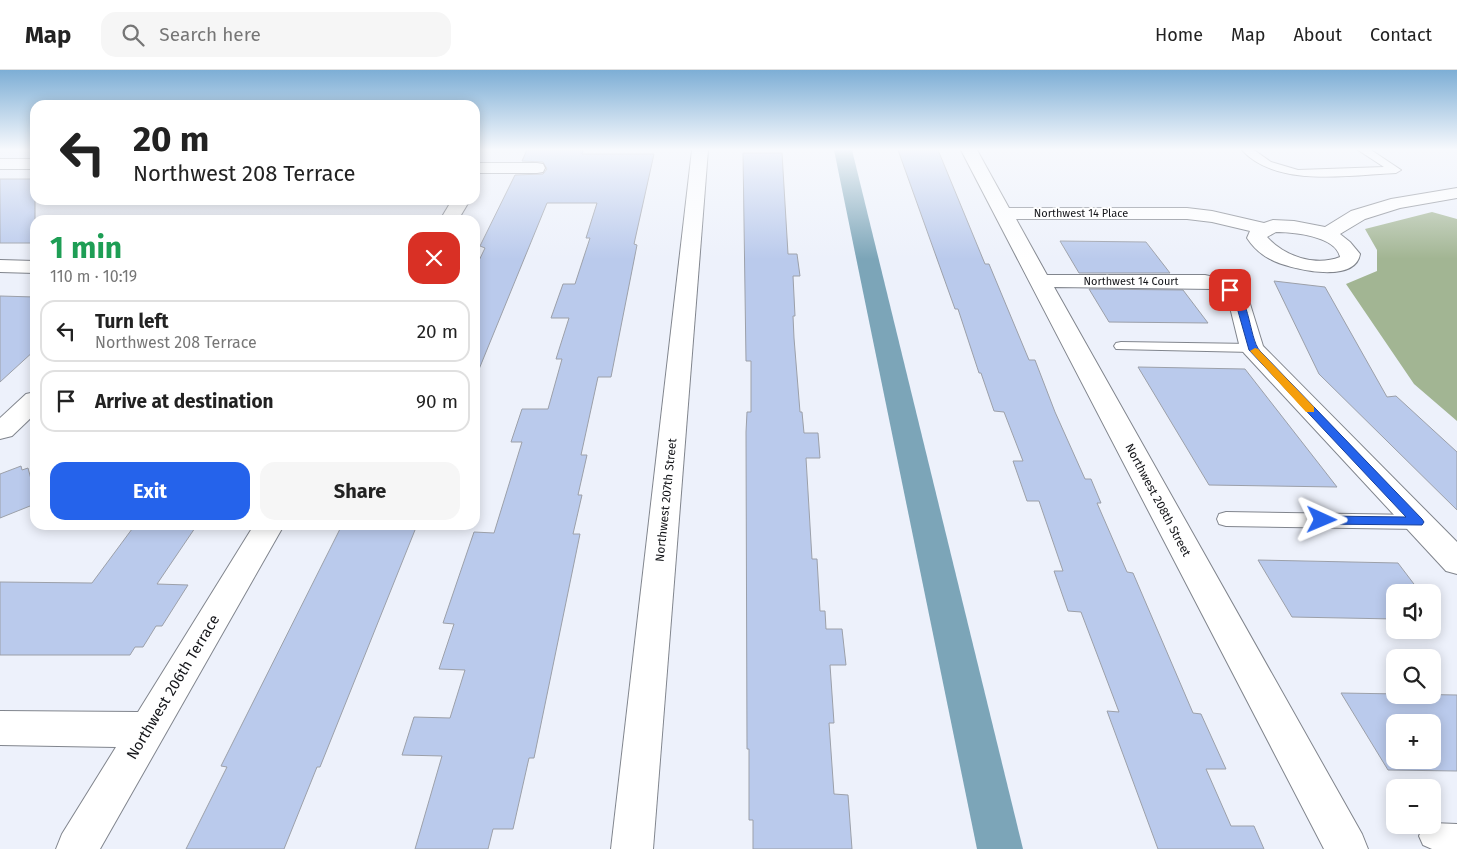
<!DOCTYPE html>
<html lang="en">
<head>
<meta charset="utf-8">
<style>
  :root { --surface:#fff; --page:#f6f6f6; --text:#222; --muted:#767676; --line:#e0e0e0; --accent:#2563eb }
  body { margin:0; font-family:"Fira Sans",sans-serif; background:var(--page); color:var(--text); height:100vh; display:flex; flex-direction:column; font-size:19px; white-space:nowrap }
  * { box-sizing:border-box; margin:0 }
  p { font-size:16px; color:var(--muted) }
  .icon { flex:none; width:28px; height:28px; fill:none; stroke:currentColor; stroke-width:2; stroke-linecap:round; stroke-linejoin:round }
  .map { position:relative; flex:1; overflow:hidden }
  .details { position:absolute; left:30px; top:145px; width:450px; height:315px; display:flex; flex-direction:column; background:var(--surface); border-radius:15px; box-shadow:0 2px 12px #0003 }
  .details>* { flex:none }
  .guide { position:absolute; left:30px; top:30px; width:450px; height:105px; border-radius:15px; box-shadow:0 2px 12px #0003; background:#fff; color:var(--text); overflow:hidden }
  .tools { position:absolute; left:1386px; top:514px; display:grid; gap:10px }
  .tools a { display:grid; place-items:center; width:55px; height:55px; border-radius:10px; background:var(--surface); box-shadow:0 2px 12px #0003; font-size:25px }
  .pin { position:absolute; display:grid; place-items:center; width:42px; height:42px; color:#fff; margin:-21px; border-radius:10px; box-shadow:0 2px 8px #0006 }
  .me { position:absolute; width:55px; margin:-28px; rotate:91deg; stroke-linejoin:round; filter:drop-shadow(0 0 4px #0008) }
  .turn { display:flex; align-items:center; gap:18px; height:105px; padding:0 20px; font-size:22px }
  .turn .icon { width:65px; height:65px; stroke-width:2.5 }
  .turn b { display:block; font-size:35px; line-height:42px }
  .round { display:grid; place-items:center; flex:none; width:52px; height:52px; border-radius:15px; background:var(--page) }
  .head { display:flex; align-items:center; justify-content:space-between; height:85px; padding:0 20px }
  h1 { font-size:30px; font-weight:700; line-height:38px; color:#1e9e55 }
  .button { display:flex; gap:10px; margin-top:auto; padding:10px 20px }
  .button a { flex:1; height:58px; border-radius:15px; background:var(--accent); color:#fff; font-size:20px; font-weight:700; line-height:58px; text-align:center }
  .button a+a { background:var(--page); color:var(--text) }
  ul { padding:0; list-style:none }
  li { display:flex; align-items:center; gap:15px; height:62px; margin:0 10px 8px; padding:0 10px; border:2px solid var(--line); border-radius:15px }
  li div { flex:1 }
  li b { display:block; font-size:19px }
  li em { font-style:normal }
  header { display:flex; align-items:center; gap:30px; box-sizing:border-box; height:70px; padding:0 25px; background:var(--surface); border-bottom:1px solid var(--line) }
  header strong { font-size:24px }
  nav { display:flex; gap:28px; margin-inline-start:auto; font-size:18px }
  .search { width:350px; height:45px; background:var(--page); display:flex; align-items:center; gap:12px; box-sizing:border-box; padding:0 18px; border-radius:15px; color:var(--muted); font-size:19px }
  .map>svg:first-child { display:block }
</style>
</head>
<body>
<header>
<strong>Map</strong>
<div class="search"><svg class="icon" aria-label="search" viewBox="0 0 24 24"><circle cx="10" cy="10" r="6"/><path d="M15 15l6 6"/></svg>Search here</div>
<nav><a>Home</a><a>Map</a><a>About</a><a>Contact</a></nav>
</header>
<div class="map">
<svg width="1457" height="779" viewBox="0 0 1457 779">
  <rect width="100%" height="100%" fill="#edf1fb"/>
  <polygon fill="#a2b593" points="1432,142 1457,149 1457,351 1414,314 1346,214 1377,201 1377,180 1365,159"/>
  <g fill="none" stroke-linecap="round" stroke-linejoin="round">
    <polygon fill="#7ca5b8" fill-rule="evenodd" points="834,80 852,80 1023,779 977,779"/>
  </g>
  <g fill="#bacaec" stroke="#9ca0a9" fill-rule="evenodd">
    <polygon points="527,80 583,80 582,84 654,84 634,174 637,175 611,307 598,307 581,385 587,385 578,425 582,425 573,464 580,464 534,688 529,688 513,759 493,759 488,779 415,779 442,686 402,685 414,647 450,648 465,600 439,599 454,554 443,553 474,462 494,463 522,372 511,372 522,339 548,339 562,289 556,289 569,248 551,248 563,214 575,214 590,168 586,168 597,133 547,133 475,309 475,199 485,178 480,176 515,105 543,104 547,99 543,92 522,91"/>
    <polygon points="898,80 938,80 985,194 989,194 1029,290 1035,290 1055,342 1085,409 1091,409 1101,433 1097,433 1127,502 1133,503 1193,643 1201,644 1226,699 1206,699 1231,756 1254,756 1264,779 1158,779 1107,641 1119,642 1081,542 1068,541 1054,501 1063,501 1039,431 1027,431 1013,391 1023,391 1004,342 994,341 981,303 979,303 958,239 955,239"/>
    <polygon points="743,83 782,83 788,184 797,184 800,206 793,206 795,246 793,246 794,268 800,342 802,342 804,363 818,363 820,388 806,388 812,489 817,489 820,541 825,541 826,559 842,559 846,595 830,595 834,653 829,653 834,724 848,725 852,779 753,779 753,750 749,750 749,679 747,679 746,362 747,342 751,342 751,291 746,291"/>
    <rect x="0" y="109" width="35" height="64"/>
    <polygon points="1060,171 1146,172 1170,203 1079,203"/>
    <polygon points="1274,211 1325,217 1387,327 1396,326 1457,382 1457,440 1319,304"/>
    <polygon points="1089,219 1183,220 1208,253 1109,252"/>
    <polygon points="0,226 35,227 35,280 0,312"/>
    <polygon points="1138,297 1245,299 1337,417 1209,415"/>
    <polygon points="21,396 22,400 28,398 31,409 35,407 35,434 0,448 0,404"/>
    <polygon points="135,455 197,455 157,514 188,515 162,556 156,556 143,577 135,577 130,585 0,585 0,512 92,513"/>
    <polygon points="342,455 417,455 320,697 317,697 284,779 186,779 227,697 221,696"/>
    <polygon points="1258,490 1398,493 1420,522 1395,522 1395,549 1292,547"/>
    <path d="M1341,623l116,2v76l-69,-1zM1395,652h37v38h-37z"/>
  </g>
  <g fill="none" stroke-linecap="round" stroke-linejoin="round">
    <defs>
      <g id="lane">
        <path d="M1242,80h12l17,12 27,8 86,-3 -26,-17h13l30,20 -5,3c-47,2 -119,15 -154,-23z"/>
        <polygon points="1121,272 1252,274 1259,278 1252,282 1116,279 1114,276 1116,273"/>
        <polygon points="1226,442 1418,445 1425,447 1427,452 1425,457 1418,459 1226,456 1219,454 1217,449 1219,444"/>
        <polygon points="1432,753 1457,754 1457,779 1432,779 1423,775 1419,766 1423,757 1432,755"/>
      </g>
      <g id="street">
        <polygon points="692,80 708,80 653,779 611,779"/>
        <path d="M961,80h16l32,58h178l25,3 52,12 9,-3 21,1 31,6 26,-16 40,-12 66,-11v10l-57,10 -35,11 -25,15 10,8 10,12c-5,31 -72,15 -90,5 -10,-5 -17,-12 -23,-21l3,-7 -38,-9 -25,-3h-171l31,56h158l23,5 18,11 17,55 194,196v32l-11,-3 -202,-218 -4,-5 -12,-49 -14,-10 -160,-2 308,547 6,15h-44zM1276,162c17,0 60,4 64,25 -25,10 -56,-1 -73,-20z"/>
        <rect x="0" y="89" width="35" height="10"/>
        <polygon points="475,93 537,93 543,94 545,98 543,102 537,103 475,103"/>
        <polygon points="452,130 470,130 458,150 440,150"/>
        <polygon points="0,190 35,191 35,203 0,202"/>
        <polygon points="35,322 35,344 12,366 0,369 0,348 26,324"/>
        <polygon points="254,455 284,455 100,779 56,779 62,764 116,677 0,675 0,641 138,642"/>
      </g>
    </defs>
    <use href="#lane" stroke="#81858d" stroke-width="2"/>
    <use href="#street" stroke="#81858d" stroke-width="2"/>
    <use href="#lane" fill="#fff" fill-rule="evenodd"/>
    <use href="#street" fill="#fff" fill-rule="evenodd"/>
  </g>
  <linearGradient id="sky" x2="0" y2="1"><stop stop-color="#7daed5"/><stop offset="0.42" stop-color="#f7f9fd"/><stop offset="1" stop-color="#f7f9fd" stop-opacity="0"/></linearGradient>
  <rect width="1457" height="189" fill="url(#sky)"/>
  <path fill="#2563eb" stroke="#184099" d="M1226,219c24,-4 22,49 34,62 54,56 108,112 162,168l2,3 -2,3 -105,-1 -1,-4 1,-3 5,-1 84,1 -157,-167 -15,-53 -8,-5z"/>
  <polygon fill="#f59e0b" points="1255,278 1258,279 1314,337 1314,342 1306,342 1252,283 1250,281"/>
  <g text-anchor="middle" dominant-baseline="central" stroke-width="4" stroke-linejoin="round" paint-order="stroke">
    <g font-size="11" fill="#141519" stroke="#fff">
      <text x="1081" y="143">Northwest 14 Place</text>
      <text x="1131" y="211">Northwest 14 Court</text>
    </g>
    <g font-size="12" fill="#141519" stroke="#fff">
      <text transform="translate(666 430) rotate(-84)">Northwest 207th Street</text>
      <text transform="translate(1158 430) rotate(62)">Northwest 208th Street</text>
    </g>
    <g font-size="15" fill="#141519" stroke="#fff">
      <text transform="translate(173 617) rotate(-59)">Northwest 206th Terrace</text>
    </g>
  </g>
</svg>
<div class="tools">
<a><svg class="icon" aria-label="sound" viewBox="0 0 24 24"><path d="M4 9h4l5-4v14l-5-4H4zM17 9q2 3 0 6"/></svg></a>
<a><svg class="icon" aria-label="search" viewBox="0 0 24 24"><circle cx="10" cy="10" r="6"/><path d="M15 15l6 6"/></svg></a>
<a>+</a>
<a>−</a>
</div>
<div class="pin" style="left:1230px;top:220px;background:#d93025"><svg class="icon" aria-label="arrive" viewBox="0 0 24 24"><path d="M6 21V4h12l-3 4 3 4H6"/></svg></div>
<svg class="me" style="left:1322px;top:450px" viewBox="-20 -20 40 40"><path d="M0-17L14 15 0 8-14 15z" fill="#2563eb" stroke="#fff" stroke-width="4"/></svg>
<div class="guide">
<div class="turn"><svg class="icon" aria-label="left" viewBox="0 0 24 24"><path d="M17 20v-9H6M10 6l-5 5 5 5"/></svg><div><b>20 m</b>Northwest 208 Terrace</div></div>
</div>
<section class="details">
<div class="head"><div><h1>1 min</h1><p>110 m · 10:19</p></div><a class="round" style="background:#d93025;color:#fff"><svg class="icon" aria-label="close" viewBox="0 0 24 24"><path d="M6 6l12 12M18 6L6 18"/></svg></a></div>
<ul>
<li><svg class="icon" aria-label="left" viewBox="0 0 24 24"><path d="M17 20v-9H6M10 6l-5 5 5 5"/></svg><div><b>Turn left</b><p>Northwest 208 Terrace</p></div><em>20 m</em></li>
<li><svg class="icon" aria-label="arrive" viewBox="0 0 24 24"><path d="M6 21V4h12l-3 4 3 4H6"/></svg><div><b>Arrive at destination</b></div><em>90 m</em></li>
</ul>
<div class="button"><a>Exit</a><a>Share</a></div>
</section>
</div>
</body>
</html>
